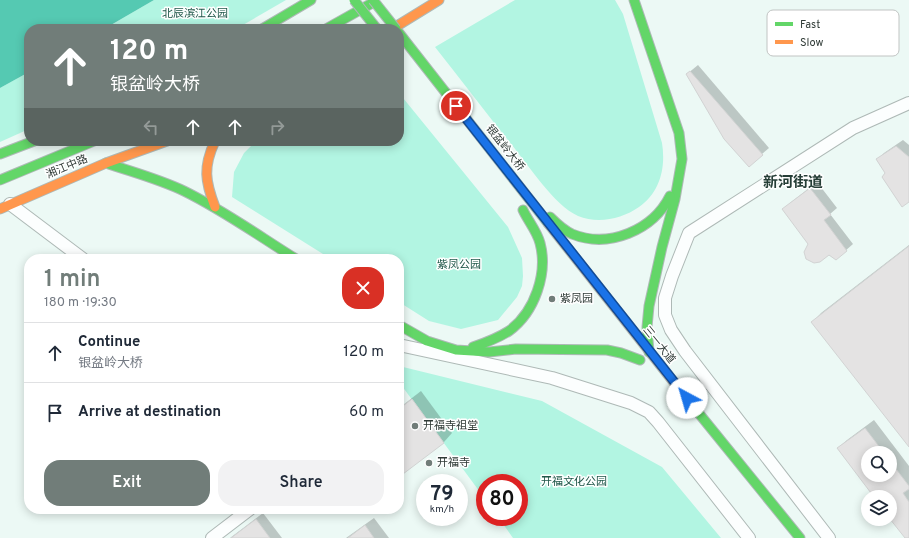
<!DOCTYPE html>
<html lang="en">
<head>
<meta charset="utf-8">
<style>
  :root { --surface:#fff; --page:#f2f2f3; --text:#1f2937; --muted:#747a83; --line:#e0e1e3; --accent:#717d79 }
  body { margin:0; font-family:Overpass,"Noto Sans SC",sans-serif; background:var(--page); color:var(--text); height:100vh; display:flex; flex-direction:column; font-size:15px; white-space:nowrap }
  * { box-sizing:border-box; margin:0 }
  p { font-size:13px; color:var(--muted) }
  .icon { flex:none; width:22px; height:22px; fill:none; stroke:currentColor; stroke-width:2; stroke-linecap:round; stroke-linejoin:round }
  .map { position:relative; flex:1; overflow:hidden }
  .panel { position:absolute; left:24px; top:254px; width:380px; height:260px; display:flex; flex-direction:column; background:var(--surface); border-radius:16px; box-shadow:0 2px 10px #0003 }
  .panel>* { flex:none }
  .hud { position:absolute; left:24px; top:24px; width:380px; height:122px; border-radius:16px; box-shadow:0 2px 10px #0003; background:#717d79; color:#fff; overflow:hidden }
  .fabs { position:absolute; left:861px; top:446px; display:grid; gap:8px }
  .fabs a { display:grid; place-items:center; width:36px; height:36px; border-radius:50%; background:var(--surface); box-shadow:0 2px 10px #0003; font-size:20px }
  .speed { position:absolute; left:416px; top:474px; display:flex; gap:8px; font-size:20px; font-weight:700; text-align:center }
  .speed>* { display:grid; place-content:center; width:52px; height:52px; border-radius:50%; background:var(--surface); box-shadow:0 2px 10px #0003; line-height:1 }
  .speed small { font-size:10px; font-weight:400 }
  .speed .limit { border:6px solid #d22; background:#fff; color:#111 }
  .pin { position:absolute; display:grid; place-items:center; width:34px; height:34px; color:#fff; margin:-17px; border:2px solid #fff; border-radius:50%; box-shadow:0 1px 4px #0007 }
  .me { position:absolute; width:44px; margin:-22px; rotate:321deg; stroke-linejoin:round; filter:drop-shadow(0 0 3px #0008) }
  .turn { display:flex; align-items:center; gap:14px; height:84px; padding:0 20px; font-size:18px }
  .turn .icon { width:52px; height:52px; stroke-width:2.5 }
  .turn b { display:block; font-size:28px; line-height:34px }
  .lanes { display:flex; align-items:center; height:38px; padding:0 20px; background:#0003; justify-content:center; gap:20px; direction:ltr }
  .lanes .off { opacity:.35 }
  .round { display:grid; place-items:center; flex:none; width:42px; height:42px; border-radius:16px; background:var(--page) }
  .head { display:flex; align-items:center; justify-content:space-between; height:68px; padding:0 20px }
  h1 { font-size:24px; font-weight:600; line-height:30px; color:var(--accent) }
  .cta { display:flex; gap:8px; margin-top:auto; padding:8px 20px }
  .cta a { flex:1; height:46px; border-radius:16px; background:var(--accent); color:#fff; font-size:16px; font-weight:600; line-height:46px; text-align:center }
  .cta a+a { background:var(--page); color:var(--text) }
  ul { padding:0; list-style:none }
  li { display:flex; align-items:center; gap:12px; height:60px; padding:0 20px; border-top:1px solid var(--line) }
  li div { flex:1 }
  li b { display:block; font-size:15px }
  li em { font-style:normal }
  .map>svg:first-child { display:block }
</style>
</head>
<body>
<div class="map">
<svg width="909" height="538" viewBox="0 0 909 538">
  <rect width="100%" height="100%" fill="#ecf9f5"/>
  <g fill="#b2f5e2">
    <polygon points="154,0 286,0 236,29 104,29"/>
    <path d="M515,0h100l8,14 39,129c4,25 -2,49 -23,64 -17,12 -41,17 -61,9 -24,-11 -49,-50 -66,-71 -26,-32 -51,-65 -77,-98z"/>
    <polygon points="29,72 29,129 0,142 0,88"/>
    <polygon points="399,93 508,227 522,258 523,276 522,286 517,297 498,320 461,329 429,321 399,302 399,259 331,259 232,197 234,172 244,153 256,141 399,141"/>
    <polygon points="399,366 542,401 662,467 721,538 513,538 498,517 519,517 519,483 485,483 485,499 399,382"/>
  </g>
  <polygon fill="#55c9b2" points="0,0 154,0 104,29 29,29 29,72 0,88"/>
  <g fill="#0003" fill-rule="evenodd">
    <polygon points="698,65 769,148 762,154 687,74"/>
    <polygon points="903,140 909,145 909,201 886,173 877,160 884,153"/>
    <polygon points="817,182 837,208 830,214 853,244 836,259 809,244 790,203"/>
    <polygon points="909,245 909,445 813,322 821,313"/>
    <polygon points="421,391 452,433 444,442 399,475 399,408"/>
    <path d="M874,420l35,46v72h-3l-16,-21v-20h-15l-37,-49 9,-8zM868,453h22v22h-22z"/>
    <polygon points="263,513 282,538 230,538"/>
    <polygon points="374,518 389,538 346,538"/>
  </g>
  <g fill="#e4e3e3" stroke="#d2d3d3">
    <polygon points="690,71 763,155 749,167 724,139 686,74"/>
    <polygon points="896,146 909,157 909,202 902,207 882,177 885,173 876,159"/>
    <polygon points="810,188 831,215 824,220 847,251 836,260 829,255 820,262 814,263 806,259 804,252 808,244 782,209"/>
    <polygon points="909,246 909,447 811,322"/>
    <polygon points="412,399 444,443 399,477 399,409"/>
    <polygon points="865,428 884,453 868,453 868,475 890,475 890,461 909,486 909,489 903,493 909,502 909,538 905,538 890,519 890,497 874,497 837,448"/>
    <polygon points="256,519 270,538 231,538"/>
    <polygon points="365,525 374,538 348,538"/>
  </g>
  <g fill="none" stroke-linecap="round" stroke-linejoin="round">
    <defs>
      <g id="street">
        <polyline points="10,204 83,259"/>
        <polyline points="399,345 552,378 631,403 649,412 658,422 749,538"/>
        <polyline points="212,538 250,509"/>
        <polyline points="829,538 685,351 671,330 665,315 665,298 672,276 689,233 853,128 909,103"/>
      </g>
      <g id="fast">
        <polyline points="634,0 679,133 682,159 675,199 662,247 649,306 647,327 649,352"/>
        <polyline points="262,29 311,0"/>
        <polyline points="326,29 374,2"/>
        <polyline points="399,33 548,223"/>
        <polyline points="0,154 34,141"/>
        <path d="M106,163c26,9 53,16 78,28 39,19 75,45 112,68"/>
        <polyline points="0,180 94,141"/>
        <path d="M550,217c7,7 13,13 22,17 37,15 81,-4 98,-38"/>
        <polyline points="399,325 427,341 456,350 489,352 516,349 607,350 621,353 640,360"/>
        <path d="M473,347c12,-4 25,-9 36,-16 26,-19 39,-58 31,-88 -3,-12 -12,-22 -17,-33"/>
        <polyline points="688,400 800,538"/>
      </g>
      <g id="slow">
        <polyline points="392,29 439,0"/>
        <path d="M215,141c-12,26 -10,40 0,66"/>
        <polyline points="0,209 106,163 167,141"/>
        <polyline points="548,223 688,400"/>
      </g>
    </defs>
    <use href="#street" stroke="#aeb9b6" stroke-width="14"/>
    <use href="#fast" stroke="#aeb9b6" stroke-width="11"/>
    <use href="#slow" stroke="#aeb9b6" stroke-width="11"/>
    <use href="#street" stroke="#fcfefe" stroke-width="12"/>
    <use href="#fast" stroke="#63d668" stroke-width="9"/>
    <use href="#slow" stroke="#ff974d" stroke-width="9"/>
    <defs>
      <g id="fast-bridge">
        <polyline points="354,0 377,29"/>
        <polyline points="373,0 396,29"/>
      </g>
    </defs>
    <use href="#fast-bridge" stroke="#aeb9b6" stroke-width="11" stroke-linecap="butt"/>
    <use href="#fast-bridge" stroke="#63d668" stroke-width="9"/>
  </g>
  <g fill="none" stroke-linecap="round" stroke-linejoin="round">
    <defs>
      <polyline id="route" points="456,106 687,398"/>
    </defs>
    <use href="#route" stroke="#114b97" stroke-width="10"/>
    <use href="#route" stroke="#1a73e8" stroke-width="7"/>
  </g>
  <g fill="#717d79" stroke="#fff" stroke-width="1.5">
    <circle cx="552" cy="299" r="4"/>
    <circle cx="415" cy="426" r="4"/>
    <circle cx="429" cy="463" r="4"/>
  </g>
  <g text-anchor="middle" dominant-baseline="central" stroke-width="3" stroke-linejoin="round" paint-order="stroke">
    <g font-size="11" fill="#20584a" stroke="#fff">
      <text x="195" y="14">北辰滨江公园</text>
      <text x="459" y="265">紫凤公园</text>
      <text x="574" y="482">开福文化公园</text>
    </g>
    <g font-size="11" fill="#2f3a36" stroke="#fff">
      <text transform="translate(505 148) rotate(52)">银盆岭大桥</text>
      <text transform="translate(67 167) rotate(-23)">湘江中路</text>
      <text transform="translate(659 345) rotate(51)">三一大道</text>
    </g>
    <g font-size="11" fill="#2f3a36" stroke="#fff" text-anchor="start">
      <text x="560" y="299">紫凤园</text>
      <text x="423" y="426">开福寺祖堂</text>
      <text x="437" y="463">开福寺</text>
    </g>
    <g font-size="15" font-weight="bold" fill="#263e37" stroke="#fff">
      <text x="793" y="183">新河街道</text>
    </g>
  </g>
  <rect x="767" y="10" width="132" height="46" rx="6" fill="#fff" stroke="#c1c4c3" stroke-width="1"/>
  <rect x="775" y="22" width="18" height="4" fill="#63d668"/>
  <rect x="775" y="40" width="18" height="4" fill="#ff974d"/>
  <g font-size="11" fill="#2f3a36">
    <text x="800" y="28">Fast</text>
    <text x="800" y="46">Slow</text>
  </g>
</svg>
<div class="fabs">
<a><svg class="icon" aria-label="search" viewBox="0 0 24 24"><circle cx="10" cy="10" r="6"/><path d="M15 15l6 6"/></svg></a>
<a><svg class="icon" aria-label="layers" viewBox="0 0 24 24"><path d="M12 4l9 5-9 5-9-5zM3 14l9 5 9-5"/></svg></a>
</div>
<div class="speed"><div>79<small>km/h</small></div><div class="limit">80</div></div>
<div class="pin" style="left:456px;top:106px;background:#d93025"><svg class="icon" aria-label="arrive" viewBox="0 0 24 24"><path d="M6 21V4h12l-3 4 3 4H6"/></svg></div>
<svg class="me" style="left:687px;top:398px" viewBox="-20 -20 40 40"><circle r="19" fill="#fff"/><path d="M0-13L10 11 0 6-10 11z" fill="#1a73e8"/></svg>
<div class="hud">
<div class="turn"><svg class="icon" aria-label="ahead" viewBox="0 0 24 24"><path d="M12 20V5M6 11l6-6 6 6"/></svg><div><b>120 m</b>银盆岭大桥</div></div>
<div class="lanes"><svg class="icon off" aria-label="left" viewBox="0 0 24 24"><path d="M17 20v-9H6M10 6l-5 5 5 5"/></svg><svg class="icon" aria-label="ahead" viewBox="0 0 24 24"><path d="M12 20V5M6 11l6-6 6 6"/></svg><svg class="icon" aria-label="ahead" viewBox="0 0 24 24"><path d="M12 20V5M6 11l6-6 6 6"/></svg><svg class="icon off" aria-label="right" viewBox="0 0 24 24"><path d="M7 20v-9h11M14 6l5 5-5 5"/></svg></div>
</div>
<section class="panel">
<div class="head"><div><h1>1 min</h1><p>180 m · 19:30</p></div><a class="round" style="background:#d93025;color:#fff"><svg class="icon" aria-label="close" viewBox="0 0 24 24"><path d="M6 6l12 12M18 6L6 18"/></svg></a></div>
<ul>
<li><svg class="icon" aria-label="ahead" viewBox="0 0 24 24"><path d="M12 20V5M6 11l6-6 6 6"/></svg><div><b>Continue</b><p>银盆岭大桥</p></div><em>120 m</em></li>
<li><svg class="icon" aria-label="arrive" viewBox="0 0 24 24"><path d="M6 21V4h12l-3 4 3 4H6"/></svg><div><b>Arrive at destination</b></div><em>60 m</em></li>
</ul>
<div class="cta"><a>Exit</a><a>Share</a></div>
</section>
</div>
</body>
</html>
